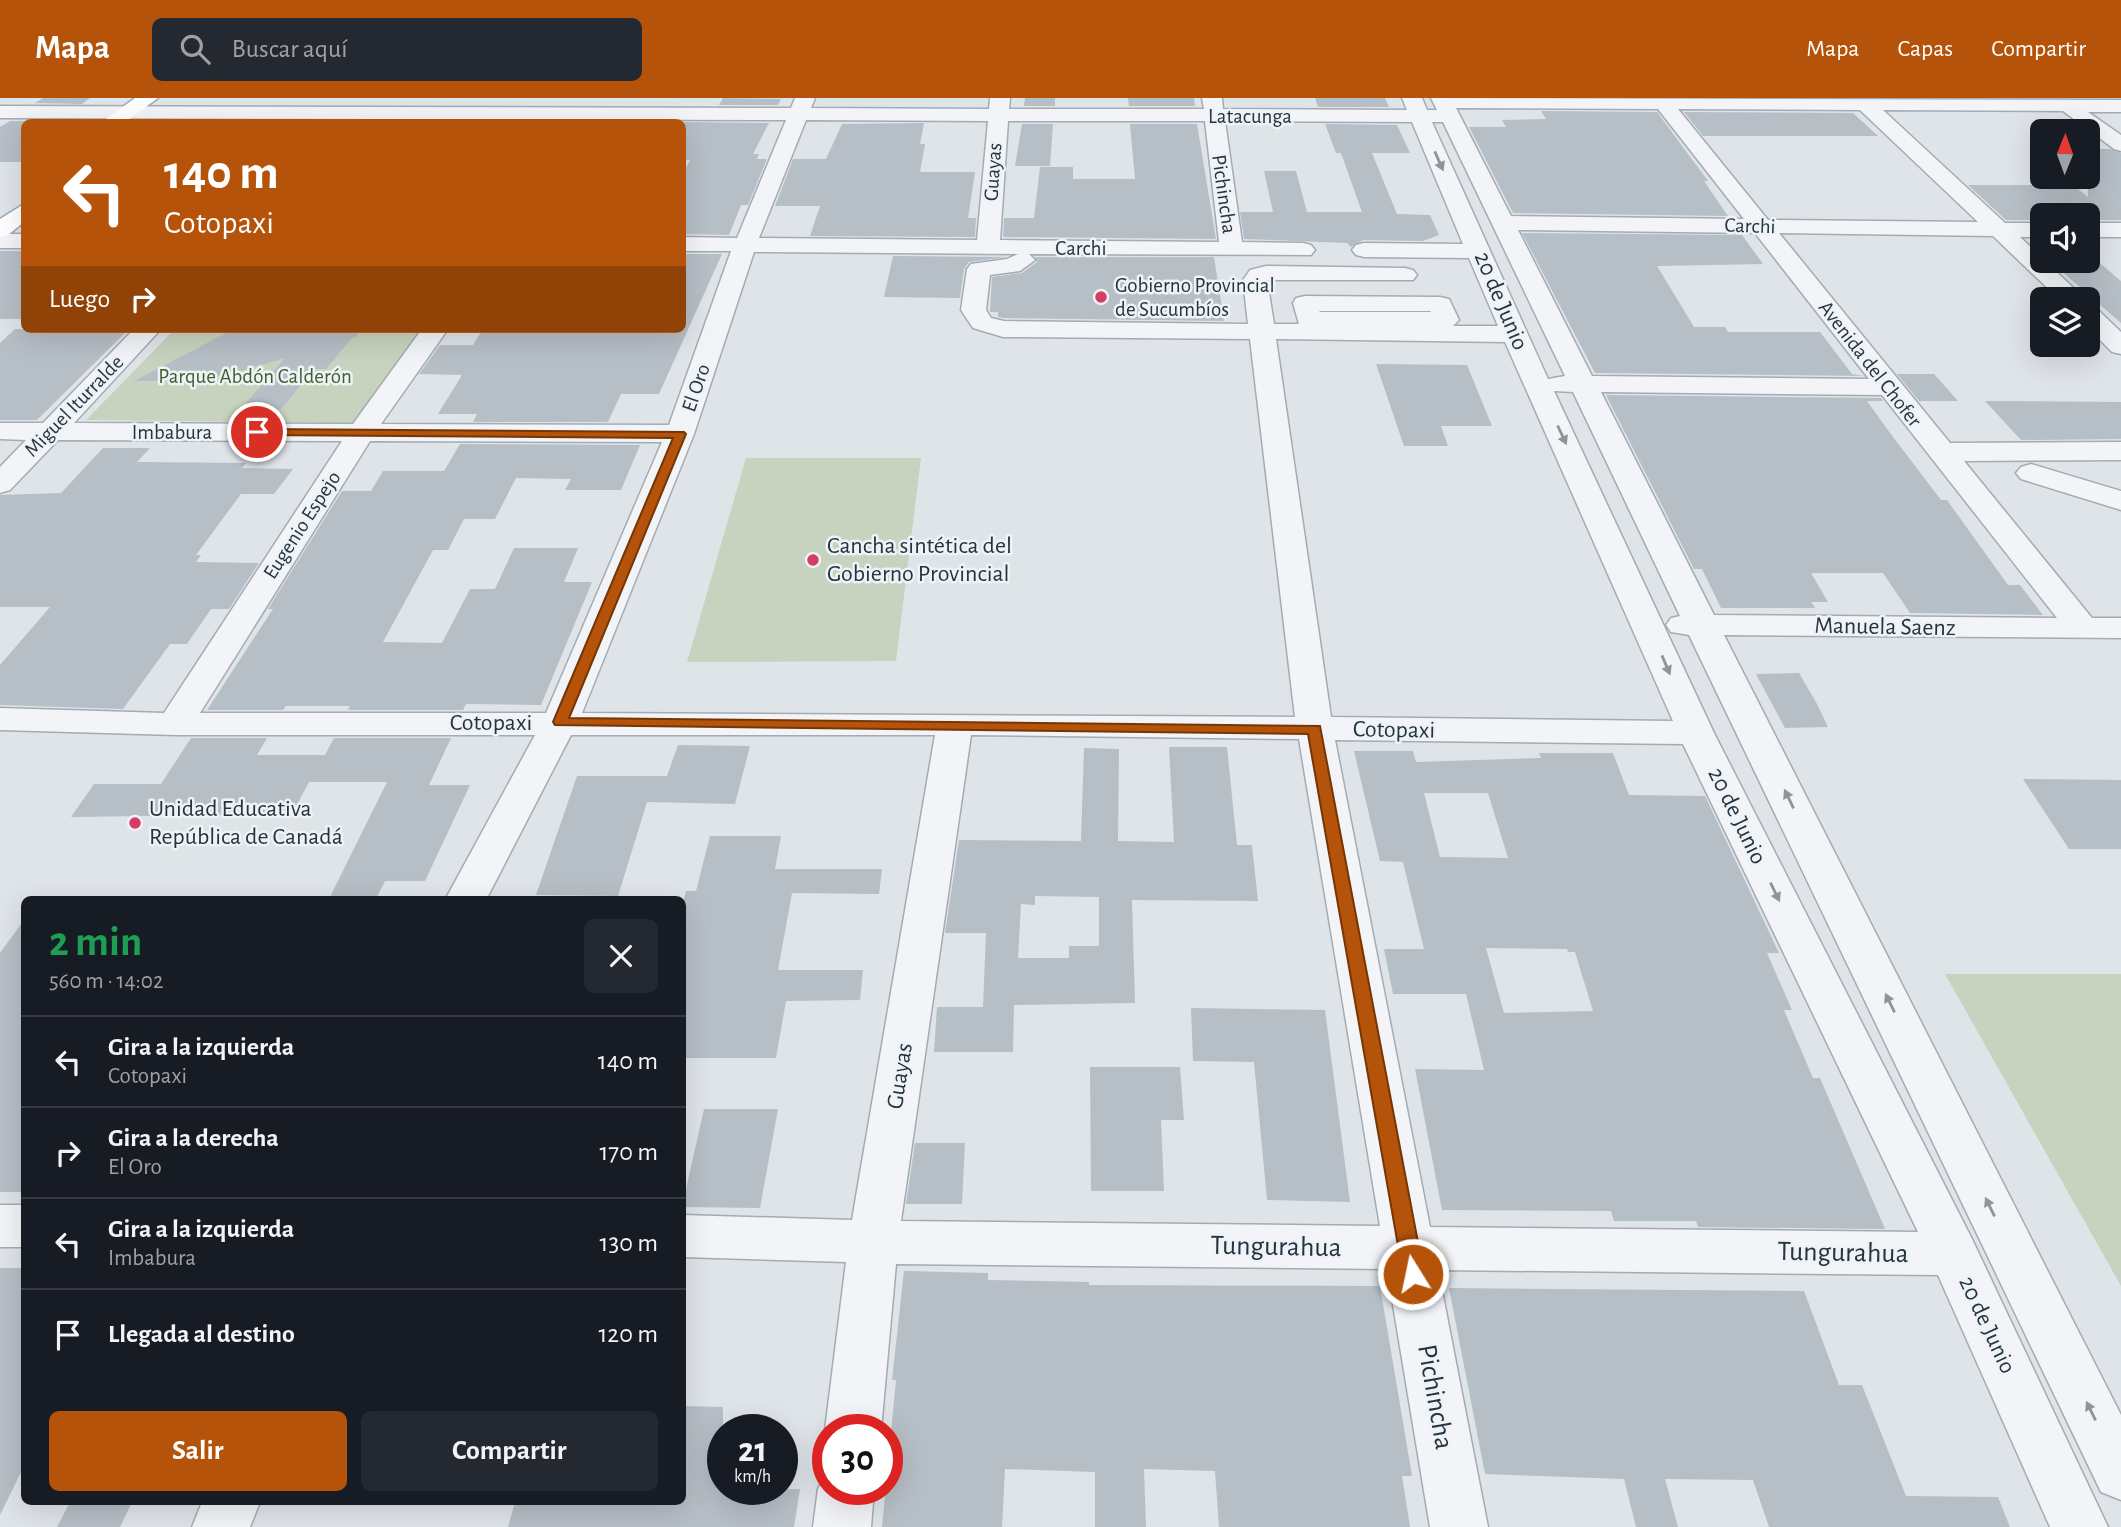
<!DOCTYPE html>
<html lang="es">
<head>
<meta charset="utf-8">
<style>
  :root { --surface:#171b24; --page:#242831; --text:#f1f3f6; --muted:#9ea1a6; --line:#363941; --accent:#b45309 }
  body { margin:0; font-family:"Alegreya Sans",sans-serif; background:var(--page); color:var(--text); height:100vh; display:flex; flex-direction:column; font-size:26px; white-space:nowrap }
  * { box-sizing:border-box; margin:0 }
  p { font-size:23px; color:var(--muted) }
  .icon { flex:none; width:38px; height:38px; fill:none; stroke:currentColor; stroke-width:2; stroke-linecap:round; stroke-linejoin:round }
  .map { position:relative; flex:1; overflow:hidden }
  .drawer { position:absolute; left:21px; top:798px; width:665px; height:609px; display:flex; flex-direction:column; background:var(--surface); border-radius:10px; box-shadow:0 7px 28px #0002 }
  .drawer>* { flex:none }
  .guide { position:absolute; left:21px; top:21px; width:665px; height:214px; border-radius:10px; box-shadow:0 7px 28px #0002; background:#b45309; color:#fff; overflow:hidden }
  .needle { width:46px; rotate:1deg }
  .controls { position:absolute; left:2030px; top:21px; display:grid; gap:14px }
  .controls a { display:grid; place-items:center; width:70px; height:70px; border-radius:10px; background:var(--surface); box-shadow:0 7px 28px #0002; font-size:35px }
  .speed { position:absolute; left:707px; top:1316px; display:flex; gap:14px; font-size:35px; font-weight:700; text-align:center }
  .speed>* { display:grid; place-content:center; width:91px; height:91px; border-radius:50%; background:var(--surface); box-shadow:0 7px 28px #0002; line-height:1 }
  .speed small { font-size:18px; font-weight:400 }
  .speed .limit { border:10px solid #d22; background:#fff; color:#111 }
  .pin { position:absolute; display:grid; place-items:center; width:60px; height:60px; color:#fff; margin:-30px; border:4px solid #fff; border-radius:50%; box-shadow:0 2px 7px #0007 }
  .me { position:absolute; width:77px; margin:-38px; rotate:350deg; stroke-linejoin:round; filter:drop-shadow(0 0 5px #0008) }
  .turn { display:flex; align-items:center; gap:24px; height:147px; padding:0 28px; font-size:32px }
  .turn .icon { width:91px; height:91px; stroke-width:2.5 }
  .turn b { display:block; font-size:49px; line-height:60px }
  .then { display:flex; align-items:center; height:66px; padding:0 28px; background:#0003; gap:14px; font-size:26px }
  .round { display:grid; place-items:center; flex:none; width:74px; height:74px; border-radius:10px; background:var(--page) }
  .head { display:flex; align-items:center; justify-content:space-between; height:119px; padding:0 28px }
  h1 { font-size:42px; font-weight:700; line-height:52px; color:#1e9e55 }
  .primary-button { display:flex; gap:14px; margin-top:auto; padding:14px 28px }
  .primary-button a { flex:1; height:80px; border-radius:10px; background:var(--accent); color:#fff; font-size:28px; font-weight:700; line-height:80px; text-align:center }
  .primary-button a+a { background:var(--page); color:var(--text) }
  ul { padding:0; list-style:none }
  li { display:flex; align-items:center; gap:21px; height:91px; padding:0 28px; border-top:2px solid var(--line) }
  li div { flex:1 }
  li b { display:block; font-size:26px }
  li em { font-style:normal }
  header { display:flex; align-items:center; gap:42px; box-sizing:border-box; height:98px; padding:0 35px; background:var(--accent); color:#fff }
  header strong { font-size:33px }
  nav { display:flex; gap:38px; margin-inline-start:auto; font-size:24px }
  .search { width:490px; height:63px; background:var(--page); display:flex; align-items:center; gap:18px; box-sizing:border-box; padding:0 24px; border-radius:10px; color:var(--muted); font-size:26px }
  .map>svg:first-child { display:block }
</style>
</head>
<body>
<header>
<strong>Mapa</strong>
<div class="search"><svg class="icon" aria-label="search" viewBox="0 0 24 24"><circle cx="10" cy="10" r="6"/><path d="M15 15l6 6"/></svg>Buscar aquí</div>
<nav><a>Mapa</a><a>Capas</a><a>Compartir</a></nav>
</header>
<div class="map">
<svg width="2121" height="1429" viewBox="0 0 2121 1429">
  <rect width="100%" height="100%" fill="#dfe4e9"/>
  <g fill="#c7d3bf">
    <polygon points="175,231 423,231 356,325 86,322"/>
    <polygon points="746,360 921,360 896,563 687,564"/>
    <polygon points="1945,876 2121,876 2121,1188"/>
  </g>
  <g fill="#b6bec6" fill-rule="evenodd">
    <polygon points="43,0 90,0 82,6 35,5"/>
    <polygon points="723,0 781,1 778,7 719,7"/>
    <polygon points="1025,0 1055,0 1055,8 1024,8"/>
    <polygon points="1128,0 1194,0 1195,8 1129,8"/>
    <polygon points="1315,0 1385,0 1389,9 1318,9"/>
    <polygon points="1541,13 1657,14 1708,83 1704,83 1728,118 1513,115 1469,29 1506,29 1502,22 1546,21"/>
    <polygon points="1684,14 1853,15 1878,38 1703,38"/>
    <polygon points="10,23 58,23 24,24 24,64 0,64 0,29"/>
    <polygon points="682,24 769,25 753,56 759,56 757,61 767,61 748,107 741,107 729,137 682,136 682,78 690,62 682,62"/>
    <polygon points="924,25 920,46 925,46 920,74 975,74 968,120 976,120 975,139 810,138 820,108 775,108 793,61 826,61 842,26"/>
    <polygon points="1022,26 1053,26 1050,68 1015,68"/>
    <polygon points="1130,26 1197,26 1216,141 1003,139 1004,120 1034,120 1040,69 1073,69 1073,81 1135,81"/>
    <polygon points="1325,26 1397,27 1410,55 1372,55 1397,116 1430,117 1439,137 1423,143 1363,142 1351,149 1347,145 1244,141 1240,114 1273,114 1264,73 1296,73 1307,114 1362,114 1341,55 1336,55"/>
    <polygon points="2088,51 2110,51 2121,55 2121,122 2088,122 2088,117 2042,117 2042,122 2006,122 1968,87 2073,87 2088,99"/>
    <polygon points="1522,135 1742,137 1763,166 1657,168 1694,229 1725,229 1728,234 1820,234 1852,276 1864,278 1595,275"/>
    <polygon points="24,153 24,221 0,221 0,153"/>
    <polygon points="2088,155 2121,183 2121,225 2050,163 2088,163"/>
    <polygon points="682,156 722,156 659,296 621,296 608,324 473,324 477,316 438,316 462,277 419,276 440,247 473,247 483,231 682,231"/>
    <polygon points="893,158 1006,159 969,164 964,171 960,200 884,199"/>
    <polygon points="1035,159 1214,159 1224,223 1004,220 998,219 998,214 990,214 992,179 1022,175 1037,164"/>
    <polygon points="15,231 129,231 37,322 0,322 0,245"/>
    <polygon points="234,231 357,231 358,238 352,240 326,271 314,271 281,311 241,311 285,260 205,283 134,283"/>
    <polygon points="1376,266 1467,267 1492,328 1441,328 1448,348 1404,348"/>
    <polygon points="1897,276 1934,276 1958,303 1919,303"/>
    <polygon points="1606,297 1881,300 1883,303 1867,303 1890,335 1941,402 1947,402 2008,487 2020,487 2043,517 1910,515 1883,475 1811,475 1828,504 1811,504 1815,510 1721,510 1702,471 1694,471"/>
    <polygon points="1985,303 2121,304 2121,341 2021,342"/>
    <polygon points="460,346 640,347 621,392 565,392 571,381 516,380 495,421 464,421 448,452 433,452 383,544 442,545 470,491 495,491 514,450 578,450 564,484 592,484 541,607 466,606 463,612 348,612 350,608 286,608 283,612 207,612 273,511 268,511 342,393 371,393 383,373 444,373"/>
    <polygon points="103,350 150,350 137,364 246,365 242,370 293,371 274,396 241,396 196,457 201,457 196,464 259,465 229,511 211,511 187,546 170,546 123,611 0,607 0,567 50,509 0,509 0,397 61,395"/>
    <polygon points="1799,575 1817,606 1828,629 1785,630 1756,576"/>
    <polygon points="191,640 267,640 257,657 325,657 334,640 451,640 429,687 470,687 425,783 385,783 376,801 329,801 387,684 309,684 292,716 71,719 94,686 161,686"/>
    <polygon points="678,647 750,648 735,706 647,704 618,798 536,797 577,678 667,678"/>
    <path d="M1169,649h58l10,98h15l6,56 -126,-1 3,103 -121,2 -1,47h-79l3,-45h46l3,-74h-41l14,-93 122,1 3,-93 35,1 -1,92 56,1zM1035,798l64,1v49h-30v12h-51l3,-54 14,1z"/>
    <path d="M1354,653h59l3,11 125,-4 -2,-5h74l16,42 76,1 74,157h-12l25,57h-8l29,68h7l65,151 -187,-2 -2,-6h-82l-3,-10 -169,-1 -27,-141 69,1 -18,-76h-73l-9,-45h40l-21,-87 -23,-1zM1424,695h64l20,65 -68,-1zM1486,850l81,1 1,3h7l18,59 -89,2z"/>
    <polygon points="2023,681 2121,682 2121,751 2069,751"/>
    <polygon points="710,738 781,738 775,771 882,771 879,796 792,795 778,872 863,872 860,902 786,903 776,960 682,960 682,808 686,793 696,793"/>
    <polygon points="24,822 24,1094 0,1094 0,855"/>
    <polygon points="1191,910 1325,912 1350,1104 1267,1102 1254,964 1193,963"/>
    <polygon points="1090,969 1180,969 1184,1022 1161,1022 1164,1093 1091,1093"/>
    <polygon points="704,1011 778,1011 760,1110 682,1109"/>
    <polygon points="915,1045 965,1045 962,1106 906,1106"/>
    <polygon points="0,1170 24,1170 24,1368 0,1417"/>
    <polygon points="904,1173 988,1175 988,1182 1089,1184 1089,1187 1380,1188 1412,1378 1402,1378 1410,1429 1219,1429 1215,1373 1144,1371 1146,1429 1095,1429 1095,1374 1005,1371 1002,1429 882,1429 896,1282 892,1282"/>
    <polygon points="1449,1190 1804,1193 1839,1287 1862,1287 1906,1398 1998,1399 2010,1429 1769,1429 1753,1382 1665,1381 1678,1429 1636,1429 1624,1381 1485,1376"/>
    <polygon points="682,1308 723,1309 723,1391 800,1391 794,1429 508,1429 515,1404 682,1404"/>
    <polygon points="70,1404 132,1404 120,1429 57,1429"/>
  </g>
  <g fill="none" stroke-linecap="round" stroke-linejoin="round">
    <defs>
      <g id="minor">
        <path d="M795,0h20l-4,10 178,1 1,-11h20l-1,11h195l-2,-11h20l1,11 184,1 -5,-12h20l5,12h10l-6,-12 690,2v12h-33l33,23v16l-7,-2 -51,-38 -180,-1 122,113h37v14h-22l65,62h-26l-66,-63 -214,-3 171,210 171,-1v18l-157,1 128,157h29v20l-397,-3 397,780v85l-20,-8 -412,-857 -18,-3 -5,-7 5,-7 9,-2 -107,-224 -19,-1 160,342 258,506 136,288h-58l-112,-252 -500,-5 50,257h-58l-43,-258 -491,-5 -15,166h-53v5l-3,-5 21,-168 -164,-5v-42l170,5 83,-485h-364l-85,165h-41l90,-165h-360l-175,-5v-22l164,5 178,-272 -284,-1 -48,50 -10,3v-26l26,-27 -26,-1v-16h43l91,-94h27l-87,94 279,1 69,-95h26l-67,95 288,1 62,-174h-49v-14l55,1 49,-118 -786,-2v-12l791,2zM1456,10l202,1 86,110 -233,-3zM1678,11l182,1 118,112 -210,-2zM806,22l182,1 -11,119 -218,-2zM1008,23h197l14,121 -219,-2zM1225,23l187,1 51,122 -99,-1 -8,2 -4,5 4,5 8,2 105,1 29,68h-45l6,-6 -10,-21 -9,-2 -135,-1 -9,2 -3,5 6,21h-25l-7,-44h146l4,-5 -4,-5 -8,-2 -139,-2 -16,4 -7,10 5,44 -244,-3 -13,-3 -5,-8 4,-35 30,-4 15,-11 -6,-6 282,1 4,-5 -4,-5 -8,-2 -61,-1zM1432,24h11l122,254 -17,3zM1518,132l237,3 114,146 -277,-3zM754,154l264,2 -11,5 -36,5 -4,5 -6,41 12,18 30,9 247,2 45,378 -713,-4 112,-279zM1319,213h111l1,1h-111zM1276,241l229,3 168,379 -342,-4zM1601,294l281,3 175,223 -343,-3zM370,343l292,1 -116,271h-346zM971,637l328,4 81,487 -479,-5zM1335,642l348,4 235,488 -488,-5z"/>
        <rect x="2088" y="125" width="33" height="14"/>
        <rect x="0" y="136" width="24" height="14"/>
        <polygon points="2088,208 2097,211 2121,234 2121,256 2112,254 2088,230"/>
        <polygon points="2031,366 2121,393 2121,412 2021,381 2016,375 2021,369"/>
        <rect x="0" y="1107" width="24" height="42"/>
        <polygon points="828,1371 828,1391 874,1391 871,1429 813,1429 818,1391"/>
        <polygon points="202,1404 260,1404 250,1429 192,1429"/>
      </g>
      <g id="major">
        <polygon points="135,0 158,0 125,24 102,24"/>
        <polygon points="24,106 24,124 8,137 0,139 0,121"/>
      </g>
    </defs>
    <use href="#minor" stroke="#a4abb3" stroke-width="3"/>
    <use href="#major" stroke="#9daab5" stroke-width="3"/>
    <use href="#minor" fill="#f2f4f7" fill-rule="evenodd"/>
    <use href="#major" fill="#fff" fill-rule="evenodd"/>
  </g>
  <defs><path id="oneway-solid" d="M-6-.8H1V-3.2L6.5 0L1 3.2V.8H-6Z" transform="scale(1.75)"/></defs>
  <g fill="#8c949c">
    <use href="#oneway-solid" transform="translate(1439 63) rotate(66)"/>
    <use href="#oneway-solid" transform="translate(1562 337) rotate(65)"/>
    <use href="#oneway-solid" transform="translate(1666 567) rotate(67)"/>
    <use href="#oneway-solid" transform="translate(1789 701) rotate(-116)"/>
    <use href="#oneway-solid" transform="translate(1775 794) rotate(64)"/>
    <use href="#oneway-solid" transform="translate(1890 905) rotate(-116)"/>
    <use href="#oneway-solid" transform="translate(1990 1109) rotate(-116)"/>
    <use href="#oneway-solid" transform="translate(2091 1313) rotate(-116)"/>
  </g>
  <polygon fill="#b45309" stroke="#753606" stroke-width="2" points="257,331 684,334 686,336 569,620 1320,628 1424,1176 1421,1183 1413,1185 1406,1183 1403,1176 1308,636 555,627 553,624 673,340 253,337 253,332"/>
  <g fill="#d63c64" stroke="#eef3f6" stroke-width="2.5">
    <circle cx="1101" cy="199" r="7"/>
    <circle cx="813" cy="462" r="7"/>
    <circle cx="135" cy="725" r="7"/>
  </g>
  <g text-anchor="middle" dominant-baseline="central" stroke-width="5" stroke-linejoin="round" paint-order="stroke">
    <g font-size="21" fill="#273341" stroke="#eef3f6">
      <text x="1250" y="18">Latacunga</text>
      <text transform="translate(993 74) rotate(-86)">Guayas</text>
      <text transform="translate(1224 96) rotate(82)">Pichincha</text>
      <text transform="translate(1750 128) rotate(2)">Carchi</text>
      <text x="1081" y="150">Carchi</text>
      <text transform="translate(1870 266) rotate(52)">Avenida del Chofer</text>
      <text transform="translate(696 290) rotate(-71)">El Oro</text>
      <text transform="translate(74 308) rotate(-46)">Miguel Iturralde</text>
      <text x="172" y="334">Imbabura</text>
      <text transform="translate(302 427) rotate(-57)">Eugenio Espejo</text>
    </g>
    <g font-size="21" fill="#273341" stroke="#eef3f6" text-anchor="start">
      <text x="1115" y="187">Gobierno Provincial<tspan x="1115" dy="24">de Sucumbíos</tspan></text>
    </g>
    <g font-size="21" fill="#405e33" stroke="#eef3f6">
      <text x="255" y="278">Parque Abdón Calderón</text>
    </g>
    <g font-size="24" fill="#273341" stroke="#eef3f6">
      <text transform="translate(1501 203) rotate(67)">20 de Junio</text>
      <text transform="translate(1885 529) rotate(1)">Manuela Saenz</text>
      <text x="491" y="625">Cotopaxi</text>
      <text transform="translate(1394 632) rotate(1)">Cotopaxi</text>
      <text transform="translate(1737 718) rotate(64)">20 de Junio</text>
      <text transform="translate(900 978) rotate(-81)">Guayas</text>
      <text transform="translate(1987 1227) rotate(65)">20 de Junio</text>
    </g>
    <g font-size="24" fill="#273341" stroke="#eef3f6" text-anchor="start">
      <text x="827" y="448">Cancha sintética del<tspan x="827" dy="28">Gobierno Provincial</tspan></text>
      <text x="149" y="711">Unidad Educativa<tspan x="149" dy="28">República de Canadá</tspan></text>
    </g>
    <g font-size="28" fill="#273341" stroke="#eef3f6">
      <text transform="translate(1276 1149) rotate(1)">Tungurahua</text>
      <text transform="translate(1843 1155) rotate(1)">Tungurahua</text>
      <text transform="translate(1435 1299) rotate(80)">Pichincha</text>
    </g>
  </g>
</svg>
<div class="controls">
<a><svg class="needle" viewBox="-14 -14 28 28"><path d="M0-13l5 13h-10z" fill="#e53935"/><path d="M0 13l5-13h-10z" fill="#9ea1a6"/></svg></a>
<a><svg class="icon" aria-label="sound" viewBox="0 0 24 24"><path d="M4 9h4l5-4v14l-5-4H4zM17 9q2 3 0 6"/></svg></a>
<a><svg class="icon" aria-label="layers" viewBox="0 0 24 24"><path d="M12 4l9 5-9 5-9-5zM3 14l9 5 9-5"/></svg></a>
</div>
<div class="speed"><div>21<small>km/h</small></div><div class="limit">30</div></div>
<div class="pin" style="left:257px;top:334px;background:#d93025"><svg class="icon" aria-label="arrive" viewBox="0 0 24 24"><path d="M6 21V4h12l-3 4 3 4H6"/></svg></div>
<svg class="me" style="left:1413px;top:1176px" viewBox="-20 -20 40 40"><circle r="17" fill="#b45309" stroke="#fff" stroke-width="3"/><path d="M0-11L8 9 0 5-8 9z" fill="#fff"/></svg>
<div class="guide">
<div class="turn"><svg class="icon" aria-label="left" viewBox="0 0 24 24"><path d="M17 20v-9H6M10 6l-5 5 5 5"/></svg><div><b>140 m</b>Cotopaxi</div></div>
<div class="then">Luego<svg class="icon" aria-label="right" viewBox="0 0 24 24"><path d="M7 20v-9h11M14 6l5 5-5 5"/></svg></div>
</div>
<section class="drawer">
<div class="head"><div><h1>2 min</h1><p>560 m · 14:02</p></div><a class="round"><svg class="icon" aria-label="close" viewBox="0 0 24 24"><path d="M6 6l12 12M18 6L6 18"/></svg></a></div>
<ul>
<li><svg class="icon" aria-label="left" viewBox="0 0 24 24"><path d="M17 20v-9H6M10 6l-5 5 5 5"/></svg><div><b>Gira a la izquierda</b><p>Cotopaxi</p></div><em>140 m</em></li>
<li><svg class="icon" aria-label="right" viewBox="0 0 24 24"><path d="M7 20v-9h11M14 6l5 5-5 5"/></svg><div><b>Gira a la derecha</b><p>El Oro</p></div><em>170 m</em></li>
<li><svg class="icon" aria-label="left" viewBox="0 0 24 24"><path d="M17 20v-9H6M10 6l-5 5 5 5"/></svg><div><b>Gira a la izquierda</b><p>Imbabura</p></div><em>130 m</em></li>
<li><svg class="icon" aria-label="arrive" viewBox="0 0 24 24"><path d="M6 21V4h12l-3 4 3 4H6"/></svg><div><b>Llegada al destino</b></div><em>120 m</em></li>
</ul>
<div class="primary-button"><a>Salir</a><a>Compartir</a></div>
</section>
</div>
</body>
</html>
